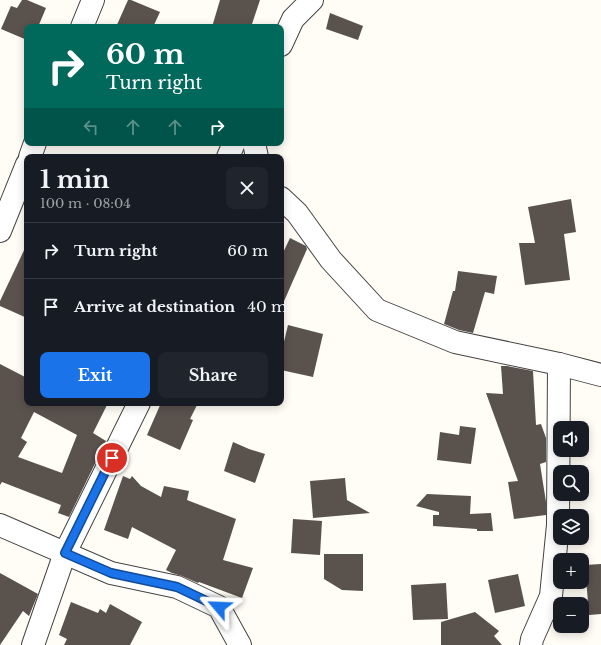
<!DOCTYPE html>
<html lang="en">
<head>
<meta charset="utf-8">
<style>
  :root { --surface:#171b24; --page:#20242c; --text:#f1f3f6; --muted:#9ea1a6; --line:#363941; --accent:#1a73e8 }
  body { margin:0; font-family:"Libre Baskerville",serif; background:var(--page); color:var(--text); height:100vh; display:flex; flex-direction:column; font-size:15px; white-space:nowrap }
  * { box-sizing:border-box; margin:0 }
  p { font-size:13px; color:var(--muted) }
  .icon { flex:none; width:22px; height:22px; fill:none; stroke:currentColor; stroke-width:2; stroke-linecap:round; stroke-linejoin:round }
  .map { position:relative; flex:1; overflow:hidden }
  .details { position:absolute; left:24px; top:154px; width:260px; height:252px; display:flex; flex-direction:column; background:var(--surface); border-radius:8px; box-shadow:0 2px 10px #0003 }
  .details>* { flex:none }
  .top-card { position:absolute; left:24px; top:24px; width:260px; height:122px; border-radius:8px; box-shadow:0 2px 10px #0003; background:#00695c; color:#fff; overflow:hidden }
  .fabs { position:absolute; left:553px; top:421px; display:grid; gap:8px }
  .fabs a { display:grid; place-items:center; width:36px; height:36px; border-radius:8px; background:var(--surface); box-shadow:0 2px 10px #0003; font-size:20px }
  .pin { position:absolute; display:grid; place-items:center; width:34px; height:34px; color:#fff; margin:-17px; border:2px solid #fff; border-radius:50%; box-shadow:0 1px 4px #0007 }
  .me { position:absolute; width:44px; margin:-22px; rotate:296deg; stroke-linejoin:round; filter:drop-shadow(0 0 3px #0008) }
  .turn { display:flex; align-items:center; gap:14px; height:84px; padding:0 16px; font-size:18px }
  .turn .icon { width:52px; height:52px; stroke-width:2.5 }
  .turn b { display:block; font-size:28px; line-height:34px }
  .lanes { display:flex; align-items:center; height:38px; padding:0 16px; background:#0003; justify-content:center; gap:20px; direction:ltr }
  .lanes .off { opacity:.35 }
  .round { display:grid; place-items:center; flex:none; width:42px; height:42px; border-radius:8px; background:var(--page) }
  .head { display:flex; align-items:center; justify-content:space-between; height:68px; padding:0 16px }
  h1 { font-size:24px; font-weight:700; line-height:30px }
  .action { display:flex; gap:8px; margin-top:auto; padding:8px 16px }
  .action a { flex:1; height:46px; border-radius:8px; background:var(--accent); color:#fff; font-size:16px; font-weight:700; line-height:46px; text-align:center }
  .action a+a { background:var(--page); color:var(--text) }
  ul { padding:0; list-style:none }
  li { display:flex; align-items:center; gap:12px; height:56px; padding:0 16px; border-top:1px solid var(--line) }
  li div { flex:1 }
  li b { display:block; font-size:15px }
  li em { font-style:normal }
  .map>svg:first-child { display:block }
</style>
</head>
<body>
<div class="map">
<svg width="601" height="645" viewBox="0 0 601 645">
  <rect width="100%" height="100%" fill="#fffdf5"/>
  <g fill="#5a524d" fill-rule="evenodd">
    <polygon points="22,0 27,0 46,8 38,27 27,27 27,40 1,29 11,6 17,8"/>
    <polygon points="128,0 131,0 160,12 153,27 116,27"/>
    <polygon points="220,0 260,0 251,27 212,27"/>
    <polygon points="330,13 363,26 358,40 326,29"/>
    <polygon points="571,199 576,232 564,234 570,280 525,285 519,243 535,243 528,207"/>
    <polygon points="290,238 306,246 307,249 281,308 281,257"/>
    <polygon points="27,244 27,318 0,306 0,301"/>
    <polygon points="458,271 497,276 494,294 485,292 473,333 459,330 444,324 453,291 455,291"/>
    <polygon points="288,325 323,334 313,377 281,370 281,354"/>
    <path d="M0,364l27,14v25h81l-15,30 13,8 -37,76 -11,-4 3,-8 -59,-23 -2,3zM34,412l43,23 -15,38 -44,-16 9,-15 -6,-4z"/>
    <polygon points="501,366 507,366 533,371 536,425 541,424 546,438 546,462 540,464 546,502 546,515 514,519 508,482 518,481 486,393 503,394"/>
    <polygon points="161,403 198,403 190,419 193,420 180,450 147,435"/>
    <polygon points="460,426 476,428 471,464 437,460 440,432 459,435"/>
    <polygon points="233,442 249,449 265,454 255,483 224,471"/>
    <polygon points="123,476 130,479 132,476 141,486 161,497 164,486 189,491 187,500 236,519 223,560 253,568 242,598 199,582 198,583 182,576 172,573 166,570 176,550 132,527 128,539 104,530"/>
    <polygon points="345,478 347,500 370,513 313,518 310,481"/>
    <polygon points="427,494 471,496 470,514 491,513 493,531 477,531 477,529 433,526 433,515 439,515 439,512 416,506"/>
    <polygon points="293,519 322,521 320,555 291,553"/>
    <polygon points="324,554 363,554 363,591 342,590 324,579"/>
    <polygon points="601,564 601,614 589,615 585,565"/>
    <polygon points="0,573 38,594 29,616 23,611 0,645"/>
    <polygon points="518,574 525,606 495,613 488,580"/>
    <polygon points="446,583 448,619 413,620 411,585"/>
    <polygon points="71,602 98,613 100,609 106,613 110,604 142,622 130,645 64,645 67,639 59,635"/>
    <polygon points="475,612 499,631 494,636 502,645 441,645 441,622"/>
  </g>
  <g fill="none" stroke-linecap="round" stroke-linejoin="round">
    <defs>
      <g id="minor">
        <polyline points="82,27 93,0"/>
        <polyline points="281,45 293,19 312,0"/>
        <polyline points="254,143 257,157"/>
        <polyline points="30,157 35,143"/>
        <polyline points="228,157 234,143"/>
        <polyline points="281,198 297,213 331,260 377,310 455,342 559,364 601,375"/>
        <polyline points="0,231 27,164"/>
        <polyline points="0,525 111,573 177,587 219,607 240,645"/>
        <polyline points="33,645 65,553 139,403"/>
        <polyline points="531,645 532,639 551,596 558,525 559,364"/>
      </g>
    </defs>
    <use href="#minor" stroke="#444" stroke-width="24"/>
    <use href="#minor" stroke="#fff" stroke-width="22"/>
  </g>
  <g fill="none" stroke-linecap="round" stroke-linejoin="round">
    <defs>
      <polyline id="route" points="112,458 65,553 111,573 177,587 219,607"/>
    </defs>
    <use href="#route" stroke="#114b97" stroke-width="10"/>
    <use href="#route" stroke="#1a73e8" stroke-width="7"/>
  </g>
</svg>
<div class="fabs">
<a><svg class="icon" aria-label="sound" viewBox="0 0 24 24"><path d="M4 9h4l5-4v14l-5-4H4zM17 9q2 3 0 6"/></svg></a>
<a><svg class="icon" aria-label="search" viewBox="0 0 24 24"><circle cx="10" cy="10" r="6"/><path d="M15 15l6 6"/></svg></a>
<a><svg class="icon" aria-label="layers" viewBox="0 0 24 24"><path d="M12 4l9 5-9 5-9-5zM3 14l9 5 9-5"/></svg></a>
<a>+</a>
<a>−</a>
</div>
<div class="pin" style="left:112px;top:458px;background:#d93025"><svg class="icon" aria-label="arrive" viewBox="0 0 24 24"><path d="M6 21V4h12l-3 4 3 4H6"/></svg></div>
<svg class="me" style="left:219px;top:607px" viewBox="-20 -20 40 40"><path d="M0-17L14 15 0 8-14 15z" fill="#1a73e8" stroke="#fff" stroke-width="4"/></svg>
<div class="top-card">
<div class="turn"><svg class="icon" aria-label="right" viewBox="0 0 24 24"><path d="M7 20v-9h11M14 6l5 5-5 5"/></svg><div><b>60 m</b>Turn right</div></div>
<div class="lanes"><svg class="icon off" aria-label="left" viewBox="0 0 24 24"><path d="M17 20v-9H6M10 6l-5 5 5 5"/></svg><svg class="icon off" aria-label="ahead" viewBox="0 0 24 24"><path d="M12 20V5M6 11l6-6 6 6"/></svg><svg class="icon off" aria-label="ahead" viewBox="0 0 24 24"><path d="M12 20V5M6 11l6-6 6 6"/></svg><svg class="icon" aria-label="right" viewBox="0 0 24 24"><path d="M7 20v-9h11M14 6l5 5-5 5"/></svg></div>
</div>
<section class="details">
<div class="head"><div><h1>1 min</h1><p>100 m · 08:04</p></div><a class="round"><svg class="icon" aria-label="close" viewBox="0 0 24 24"><path d="M6 6l12 12M18 6L6 18"/></svg></a></div>
<ul>
<li><svg class="icon" aria-label="right" viewBox="0 0 24 24"><path d="M7 20v-9h11M14 6l5 5-5 5"/></svg><div><b>Turn right</b></div><em>60 m</em></li>
<li><svg class="icon" aria-label="arrive" viewBox="0 0 24 24"><path d="M6 21V4h12l-3 4 3 4H6"/></svg><div><b>Arrive at destination</b></div><em>40 m</em></li>
</ul>
<div class="action"><a>Exit</a><a>Share</a></div>
</section>
</div>
</body>
</html>
